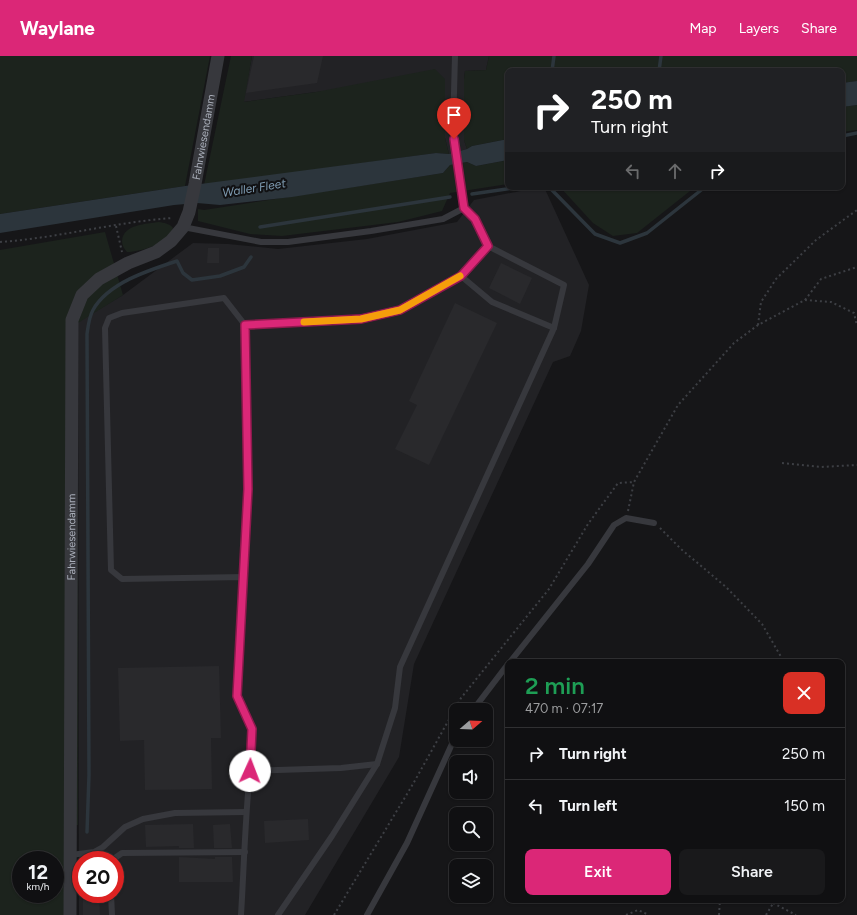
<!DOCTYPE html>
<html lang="en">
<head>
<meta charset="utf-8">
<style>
  :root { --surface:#101012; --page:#19191b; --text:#f1f3f6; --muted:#9c9d9f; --line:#303032; --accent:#db2777 }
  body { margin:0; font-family:Figtree,sans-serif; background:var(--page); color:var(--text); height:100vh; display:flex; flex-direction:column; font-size:15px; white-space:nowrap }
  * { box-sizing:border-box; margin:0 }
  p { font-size:13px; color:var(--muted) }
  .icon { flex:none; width:22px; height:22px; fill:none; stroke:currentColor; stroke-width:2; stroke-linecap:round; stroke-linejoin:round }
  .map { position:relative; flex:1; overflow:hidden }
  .details { position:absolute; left:505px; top:603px; width:340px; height:244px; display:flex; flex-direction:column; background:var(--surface); border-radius:8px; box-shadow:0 1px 3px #0004,0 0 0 1px var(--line) }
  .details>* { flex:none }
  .banner { position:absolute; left:505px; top:12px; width:340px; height:122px; border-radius:8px; box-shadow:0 1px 3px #0004,0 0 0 1px var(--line); background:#202124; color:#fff; overflow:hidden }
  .needle { width:26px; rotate:71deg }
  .buttons { position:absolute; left:449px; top:647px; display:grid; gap:8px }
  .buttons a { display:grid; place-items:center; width:44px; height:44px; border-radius:8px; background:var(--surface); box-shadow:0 1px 3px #0004,0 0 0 1px var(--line); font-size:20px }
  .speed { position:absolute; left:12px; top:795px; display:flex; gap:8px; font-size:20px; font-weight:700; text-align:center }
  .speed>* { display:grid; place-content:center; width:52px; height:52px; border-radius:50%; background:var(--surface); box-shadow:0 1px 3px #0004,0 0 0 1px var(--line); line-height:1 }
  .speed small { font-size:10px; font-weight:400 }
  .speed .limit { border:6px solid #d22; background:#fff; color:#111 }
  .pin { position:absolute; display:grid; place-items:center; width:34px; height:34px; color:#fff; margin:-41px -17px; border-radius:50% 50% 50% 0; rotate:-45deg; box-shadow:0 0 4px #0007 }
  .pin .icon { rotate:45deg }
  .me { position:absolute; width:44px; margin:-22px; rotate:2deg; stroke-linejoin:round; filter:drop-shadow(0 0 3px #0008) }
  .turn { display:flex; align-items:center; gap:14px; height:84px; padding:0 20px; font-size:18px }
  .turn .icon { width:52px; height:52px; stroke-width:2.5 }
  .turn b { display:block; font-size:28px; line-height:34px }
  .lanes { display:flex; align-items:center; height:38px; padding:0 20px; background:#0003; justify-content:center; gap:20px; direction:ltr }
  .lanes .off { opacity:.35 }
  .round { display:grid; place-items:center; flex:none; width:42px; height:42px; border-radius:8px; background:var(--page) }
  .head { display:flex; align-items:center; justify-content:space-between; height:68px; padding:0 20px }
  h1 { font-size:24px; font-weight:600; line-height:30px; color:#1e9e55 }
  .cta { display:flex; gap:8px; margin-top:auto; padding:8px 20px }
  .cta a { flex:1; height:46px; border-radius:8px; background:var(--accent); color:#fff; font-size:16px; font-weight:600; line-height:46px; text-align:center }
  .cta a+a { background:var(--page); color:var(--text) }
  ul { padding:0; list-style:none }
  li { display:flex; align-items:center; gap:12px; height:52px; padding:0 20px; border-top:1px solid var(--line) }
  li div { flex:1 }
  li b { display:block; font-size:15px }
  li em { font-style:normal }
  header { display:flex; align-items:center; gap:24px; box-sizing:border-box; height:56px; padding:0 20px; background:var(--accent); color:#fff }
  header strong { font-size:19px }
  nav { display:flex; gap:22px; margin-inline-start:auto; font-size:14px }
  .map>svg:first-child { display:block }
</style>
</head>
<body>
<header>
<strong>Waylane</strong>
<nav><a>Map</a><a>Layers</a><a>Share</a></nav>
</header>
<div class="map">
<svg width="857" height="859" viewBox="0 0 857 859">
  <rect width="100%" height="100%" fill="#161618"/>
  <g fill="#222225" fill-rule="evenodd">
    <polygon points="252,0 489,0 486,14 465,15 464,23 464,84 467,93 449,98 445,82 445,23 316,36 243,46"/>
    <path d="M541,131h3l45,98 -8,46 -11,25 -17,6 -139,302 -15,93 -94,158h-226l-1,-593 45,-27 70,-52 35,1 50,5 89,-10 90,-17 17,-22zM81,804h34v34h-34z"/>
  </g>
  <g fill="#1c231d" fill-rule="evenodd">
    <polygon points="0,0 210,0 185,130 0,158"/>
    <polygon points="231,0 252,0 244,46 316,36 435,13 445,23 445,82 449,98 436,97 204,129"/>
    <polygon points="489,0 857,0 857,25 842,27 842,15 508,15 508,83 472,90 467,93 464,84 464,23 465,15 486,14"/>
    <polygon points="857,49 857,74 842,76 842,51"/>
    <polygon points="508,104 508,128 450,137 442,155 398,166 282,180 250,178 198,165 198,153 204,154 443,117 450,109 467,106 476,110"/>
    <polygon points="560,131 695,131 637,177 613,180 593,167"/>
    <path d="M159,166c5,1 10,1 14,6 -2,15 -32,24 -46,24 -3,-3 -5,-7 -5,-11 1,-17 25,-17 37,-19z"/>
    <path d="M105,176l18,63 -45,28v502h-13l-1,90h-64v-665zM21,804h34v34h-34z"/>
  </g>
  <g fill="#2c353c">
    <polygon points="857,25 857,49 842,51 842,27"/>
    <polygon points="508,83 508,104 476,110 467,106 450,109 443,117 292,141 220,149 197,147 174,149 0,177 0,158 185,130 436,97 449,98 467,93 472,90"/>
  </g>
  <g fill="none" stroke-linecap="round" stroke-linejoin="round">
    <g stroke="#2c353c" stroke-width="3.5">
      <polyline points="552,15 554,0"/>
      <polyline points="659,15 661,0"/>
      <polyline points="842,80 857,77"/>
      <polyline points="549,131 595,178 620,187 647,177 705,131"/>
      <polyline points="472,138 521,131"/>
      <polyline points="260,171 450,141"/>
      <path d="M87,776l2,-57 -2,-441c1,-7 2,-17 6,-24 15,-27 56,-40 84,-49l6,12 9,7 28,-4 24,-9 7,-10"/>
    </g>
  </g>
  <g fill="#29292c">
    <polygon points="254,0 323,0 317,27 246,37"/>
    <polygon points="208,192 219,192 219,207 207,207"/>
    <polygon points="501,207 532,222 520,248 489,232"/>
    <polygon points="455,247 497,267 429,409 395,393 417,349 409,345"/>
    <polygon points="219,610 221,682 211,682 212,733 145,734 144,684 120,685 118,612"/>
    <polygon points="308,763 309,784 265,787 264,765"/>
    <polygon points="193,768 194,792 179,792 179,790 146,791 145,769"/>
    <polygon points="230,768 232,792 214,792 213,769"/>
    <polygon points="179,801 215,803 215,801 232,801 233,826 179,826"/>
    <polygon points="83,838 99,838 100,859 83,859"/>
  </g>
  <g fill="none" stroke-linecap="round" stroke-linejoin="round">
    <g stroke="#3d3f44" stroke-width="2" stroke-dasharray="2 3" stroke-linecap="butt">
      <polyline points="116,170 122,196"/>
      <path d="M0,186c58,-4 115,-20 173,-24"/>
      <polyline points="805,244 821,223 857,211"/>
      <polyline points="758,269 761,246 776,223 816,184 857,154"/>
      <polyline points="782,407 821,411 857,409"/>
      <polyline points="628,455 634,426 678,349 734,287 758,269 805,244 831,246 854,257 857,270"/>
      <polyline points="660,472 681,493 726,531 762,568 784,606"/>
      <polyline points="773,847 796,859"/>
      <polyline points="334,859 413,728 461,642 549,533 588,468 618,427 634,426"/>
      <polyline points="626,859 638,854 649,859"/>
      <polyline points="719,859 720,844"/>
      <polyline points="766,859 775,844"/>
    </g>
    <g stroke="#37383d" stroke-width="6">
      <polyline points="183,171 261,186 288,186 371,175 443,163 464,152 453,73 455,0"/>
      <polyline points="461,220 492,246 554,272"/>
      <polyline points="244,521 248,433 245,269"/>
      <polyline points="510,606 588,508 614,469 626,462 654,467"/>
      <polyline points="473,654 508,608"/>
      <polyline points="250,715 252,673 237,640 244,521 122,523 111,514 105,272 109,262 122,257 224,242 245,269 361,263 400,254 461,220 488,190"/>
      <polyline points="71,799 94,796 103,791 125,771 143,763 175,757 246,756"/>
      <polyline points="112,804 122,797 245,796"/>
      <polyline points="111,838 112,859"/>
      <path d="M241,859c3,-48 4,-96 9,-144l91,-3 36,-4"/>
      <polyline points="278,859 332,780 377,708 395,652 400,611 554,272 564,229 488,190 475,163 464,152"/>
      <polyline points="367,859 407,787 456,679"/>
    </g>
    <path stroke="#37383d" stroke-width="13" id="s1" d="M70,859l2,-595 10,-25 17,-16 29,-16 28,-11 15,-11 12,-14 6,-15 6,-28 23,-128"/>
  </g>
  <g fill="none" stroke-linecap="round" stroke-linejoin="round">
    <defs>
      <polyline id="route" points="250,715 252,673 237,640 248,433 245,269 361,263 400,254 461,220 488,190 475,163 464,152 454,83"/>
    </defs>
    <use href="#route" stroke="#8e194d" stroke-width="10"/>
    <use href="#route" stroke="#db2777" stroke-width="7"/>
    <polyline stroke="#f59e0b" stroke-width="7" points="304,266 361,263 400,254 460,220"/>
  </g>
  <g text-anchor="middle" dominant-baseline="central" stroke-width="4" stroke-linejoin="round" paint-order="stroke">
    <g font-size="11" fill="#a8adb8" stroke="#111113">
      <text stroke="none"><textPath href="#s1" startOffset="838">Fahrwiesendamm</textPath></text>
      <text stroke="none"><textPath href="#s1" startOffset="378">Fahrwiesendamm</textPath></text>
    </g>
    <g font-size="12" font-style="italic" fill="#7f9cb2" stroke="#111113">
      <text transform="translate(254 132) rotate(-9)">Waller Fleet</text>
    </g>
  </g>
</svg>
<div class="buttons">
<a><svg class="needle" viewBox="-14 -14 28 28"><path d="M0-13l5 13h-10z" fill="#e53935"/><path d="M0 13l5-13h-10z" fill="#9c9d9f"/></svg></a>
<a><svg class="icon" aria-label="sound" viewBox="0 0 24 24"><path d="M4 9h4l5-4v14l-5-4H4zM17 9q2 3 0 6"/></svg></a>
<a><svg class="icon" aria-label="search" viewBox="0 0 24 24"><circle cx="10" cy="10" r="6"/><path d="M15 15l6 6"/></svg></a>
<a><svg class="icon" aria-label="layers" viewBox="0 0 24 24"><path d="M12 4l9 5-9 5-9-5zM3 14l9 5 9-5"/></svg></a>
</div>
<div class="speed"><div>12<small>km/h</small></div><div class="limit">20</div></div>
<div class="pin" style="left:454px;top:83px;background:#d93025"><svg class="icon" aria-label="arrive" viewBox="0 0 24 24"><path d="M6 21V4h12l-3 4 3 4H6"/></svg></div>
<svg class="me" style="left:250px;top:715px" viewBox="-20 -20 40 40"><circle r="19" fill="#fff"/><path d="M0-13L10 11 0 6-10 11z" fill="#db2777"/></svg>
<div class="banner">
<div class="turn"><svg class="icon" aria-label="right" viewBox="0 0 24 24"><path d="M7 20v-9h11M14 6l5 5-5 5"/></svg><div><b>250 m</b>Turn right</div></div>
<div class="lanes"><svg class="icon off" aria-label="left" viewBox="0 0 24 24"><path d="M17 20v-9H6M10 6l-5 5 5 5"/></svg><svg class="icon off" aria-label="ahead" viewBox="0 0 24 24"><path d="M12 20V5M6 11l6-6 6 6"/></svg><svg class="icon" aria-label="right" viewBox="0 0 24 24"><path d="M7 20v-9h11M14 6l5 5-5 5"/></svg></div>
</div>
<section class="details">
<div class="head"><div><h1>2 min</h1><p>470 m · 07:17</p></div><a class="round" style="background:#d93025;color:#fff"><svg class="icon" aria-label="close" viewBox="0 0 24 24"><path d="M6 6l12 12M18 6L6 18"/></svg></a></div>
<ul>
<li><svg class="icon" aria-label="right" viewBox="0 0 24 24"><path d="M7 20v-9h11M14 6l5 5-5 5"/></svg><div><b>Turn right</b></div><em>250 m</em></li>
<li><svg class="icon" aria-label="left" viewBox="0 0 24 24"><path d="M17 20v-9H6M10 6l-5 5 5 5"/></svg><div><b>Turn left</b></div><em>150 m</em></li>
</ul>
<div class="cta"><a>Exit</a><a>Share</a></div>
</section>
</div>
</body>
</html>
